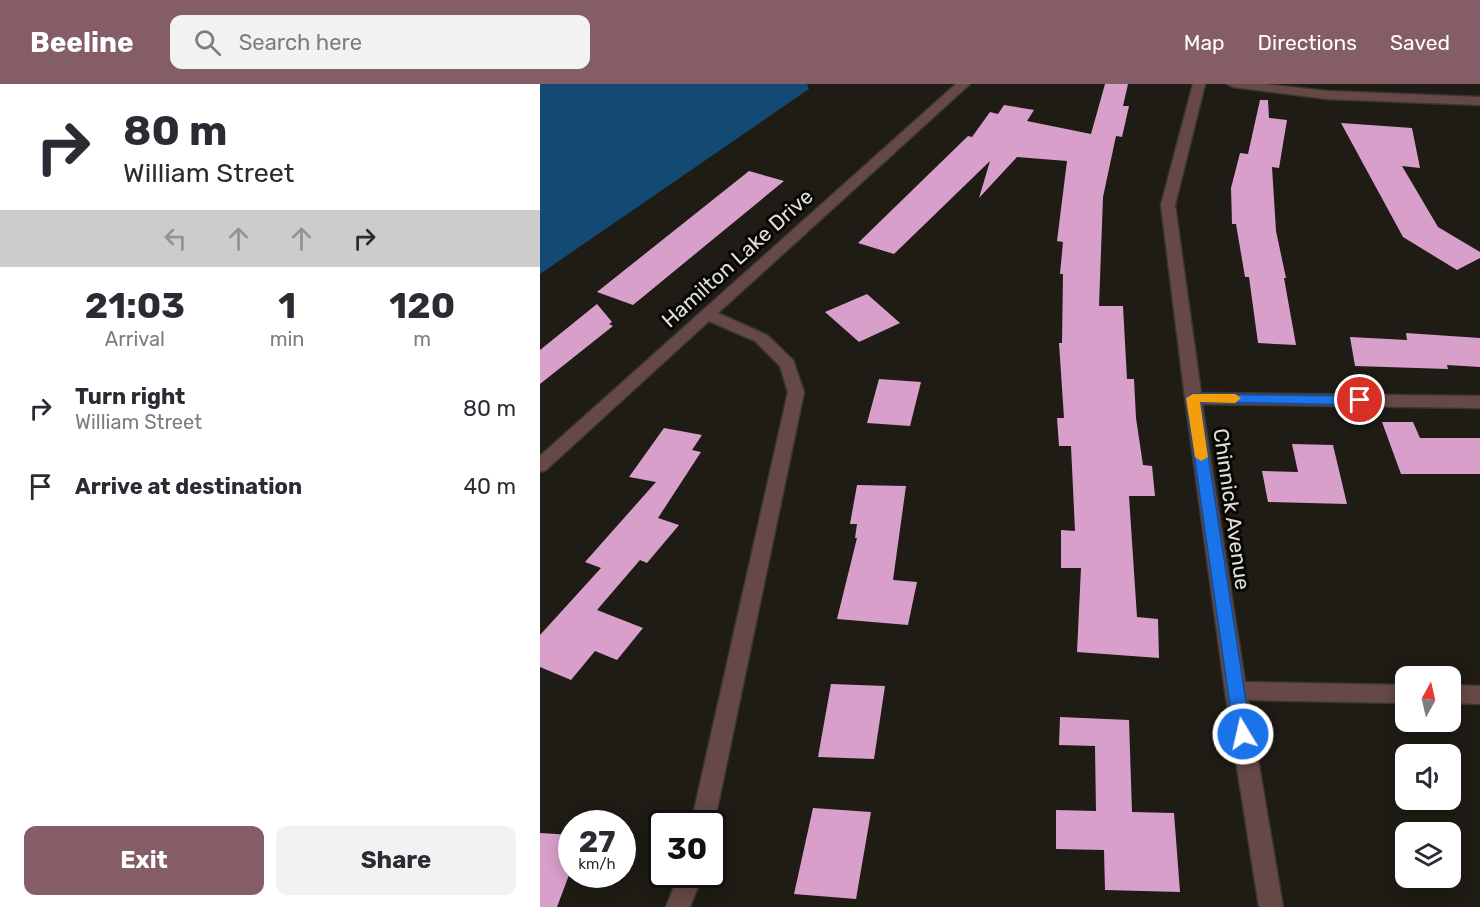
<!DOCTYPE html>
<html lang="en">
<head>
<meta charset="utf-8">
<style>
  :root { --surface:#fff; --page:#f2f2f3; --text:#2b2b33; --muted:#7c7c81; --accent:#855d67 }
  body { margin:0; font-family:Rubik,sans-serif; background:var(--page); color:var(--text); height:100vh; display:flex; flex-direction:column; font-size:22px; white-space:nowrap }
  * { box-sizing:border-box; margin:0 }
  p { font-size:20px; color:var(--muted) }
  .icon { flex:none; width:33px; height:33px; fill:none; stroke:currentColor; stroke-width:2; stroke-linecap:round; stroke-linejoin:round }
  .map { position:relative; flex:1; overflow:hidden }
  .side { display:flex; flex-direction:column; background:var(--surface); width:540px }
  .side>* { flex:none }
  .banner { background:#fff; color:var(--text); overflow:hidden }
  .needle { width:39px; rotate:8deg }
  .controls { position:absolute; left:855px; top:582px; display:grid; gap:12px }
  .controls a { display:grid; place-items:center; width:66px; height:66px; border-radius:12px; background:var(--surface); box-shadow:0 3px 15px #0003; font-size:30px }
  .speed { position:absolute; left:18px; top:726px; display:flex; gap:12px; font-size:30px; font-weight:700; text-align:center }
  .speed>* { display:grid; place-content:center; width:78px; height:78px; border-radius:50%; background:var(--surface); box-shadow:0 3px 15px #0003; line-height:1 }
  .speed small { font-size:15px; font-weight:400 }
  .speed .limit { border:3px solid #111; border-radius:9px; background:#fff; color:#111 }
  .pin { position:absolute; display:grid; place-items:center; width:51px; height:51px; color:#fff; margin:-26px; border:3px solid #fff; border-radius:50%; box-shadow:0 2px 6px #0007 }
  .me { position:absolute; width:66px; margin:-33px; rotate:351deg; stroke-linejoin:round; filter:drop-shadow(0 0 4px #0008) }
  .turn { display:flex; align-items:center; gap:21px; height:126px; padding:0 24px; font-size:27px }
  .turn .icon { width:78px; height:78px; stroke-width:2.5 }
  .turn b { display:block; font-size:42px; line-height:51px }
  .lanes { display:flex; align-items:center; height:57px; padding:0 24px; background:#0003; justify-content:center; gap:30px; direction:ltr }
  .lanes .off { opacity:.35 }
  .eta { display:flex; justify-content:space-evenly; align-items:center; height:102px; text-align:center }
  .eta b { font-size:36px; font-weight:700; line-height:42px }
  .button { display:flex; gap:12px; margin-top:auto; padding:12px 24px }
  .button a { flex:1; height:69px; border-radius:12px; background:var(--accent); color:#fff; font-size:24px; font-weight:700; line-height:69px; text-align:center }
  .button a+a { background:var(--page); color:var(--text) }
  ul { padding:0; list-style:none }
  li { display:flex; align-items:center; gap:18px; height:78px; padding:0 24px }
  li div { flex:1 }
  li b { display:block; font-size:22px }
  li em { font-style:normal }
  header { display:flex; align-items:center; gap:36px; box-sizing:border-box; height:84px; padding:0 30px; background:var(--accent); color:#fff }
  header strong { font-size:28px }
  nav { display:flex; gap:33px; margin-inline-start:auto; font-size:21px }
  .search { width:420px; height:54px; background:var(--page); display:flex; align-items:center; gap:15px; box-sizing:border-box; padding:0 21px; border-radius:12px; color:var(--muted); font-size:22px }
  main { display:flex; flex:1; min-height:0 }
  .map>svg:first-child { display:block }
</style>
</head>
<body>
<header>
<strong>Beeline</strong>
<div class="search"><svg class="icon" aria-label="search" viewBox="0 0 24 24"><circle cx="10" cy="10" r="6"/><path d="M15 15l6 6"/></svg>Search here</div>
<nav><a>Map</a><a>Directions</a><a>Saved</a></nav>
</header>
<main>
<section class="side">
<div class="banner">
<div class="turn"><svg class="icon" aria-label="right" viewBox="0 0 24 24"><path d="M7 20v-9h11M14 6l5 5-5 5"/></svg><div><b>80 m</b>William Street</div></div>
<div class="lanes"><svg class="icon off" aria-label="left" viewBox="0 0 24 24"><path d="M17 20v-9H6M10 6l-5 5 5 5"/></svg><svg class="icon off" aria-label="ahead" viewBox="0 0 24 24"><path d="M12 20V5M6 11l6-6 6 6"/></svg><svg class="icon off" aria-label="ahead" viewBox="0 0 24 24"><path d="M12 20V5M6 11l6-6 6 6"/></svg><svg class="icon" aria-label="right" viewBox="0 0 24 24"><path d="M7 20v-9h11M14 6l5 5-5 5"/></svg></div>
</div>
<div class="eta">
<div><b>21:03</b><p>Arrival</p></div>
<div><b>1</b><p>min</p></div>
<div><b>120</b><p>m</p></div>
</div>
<ul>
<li><svg class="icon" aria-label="right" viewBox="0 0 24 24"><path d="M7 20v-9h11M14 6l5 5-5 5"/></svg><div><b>Turn right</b><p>William Street</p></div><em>80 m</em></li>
<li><svg class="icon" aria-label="arrive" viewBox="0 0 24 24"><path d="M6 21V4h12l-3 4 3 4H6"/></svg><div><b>Arrive at destination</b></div><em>40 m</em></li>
</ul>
<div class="button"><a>Exit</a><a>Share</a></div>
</section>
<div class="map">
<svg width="940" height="823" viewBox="0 0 940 823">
  <rect width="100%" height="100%" fill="#1f1b15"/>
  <polygon fill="#124a73" points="0,0 267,0 269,5 0,190"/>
  <g fill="#d99fcb">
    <polygon points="565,0 588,0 583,22 589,22 582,53 576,52 563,113 559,222 583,222 587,295 594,295 596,334 603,381 612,382 615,412 589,412 597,533 618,535 619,574 537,568 541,484 521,484 521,446 535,447 531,362 519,362 517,334 524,334 519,259 522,259 523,190 520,190 523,158 517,157 527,77 477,73 439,114 450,77 354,170 318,159 428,52 432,53 450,28 458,30 464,21 494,26 487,37 551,50"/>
    <polygon points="720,16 728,16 729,34 747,36 739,84 732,83 736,147 746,194 744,194 756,261 718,259 709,193 705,193 696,140 692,140 691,104 700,69 708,70"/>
    <polygon points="801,39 872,44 880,84 862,82 898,143 940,168 940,174 917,186 863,153"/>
    <polygon points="209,87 244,97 93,221 57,208"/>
    <polygon points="327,210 360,239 319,258 285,228"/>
    <polygon points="57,220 72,238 69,240 73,242 0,300 0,266"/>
    <polygon points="866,249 940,254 940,283 907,281 908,285 815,282 810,253 867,256"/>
    <polygon points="339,295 381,298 370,342 327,339"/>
    <polygon points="842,338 873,338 880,354 940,354 940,390 861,390"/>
    <polygon points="124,344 162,351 152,366 161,368 118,434 139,441 107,479 100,476 57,526 103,544 77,576 55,567 31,596 0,583 0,551 61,484 45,478 116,398 89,393"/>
    <polygon points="752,360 793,361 807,420 728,418 722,387 758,388"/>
    <polygon points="317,401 366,402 353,496 377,498 368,541 297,535 317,454 315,454 317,440 310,440"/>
    <polygon points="291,600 345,602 334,675 278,673"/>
    <polygon points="520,633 589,636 592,728 634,729 640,808 565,806 564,766 516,765 516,726 556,727 555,662 519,661"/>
    <polygon points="273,724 331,728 316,815 254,810"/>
    <polygon points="0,749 32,751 32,783 17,823 0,823"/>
  </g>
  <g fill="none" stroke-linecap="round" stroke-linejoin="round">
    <defs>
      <g id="street">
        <polygon points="416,0 430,0 178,229 227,251 253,276 264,308 174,740 172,742 172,740 151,740 248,308 240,282 215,257 169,237 6,386 0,388 0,372"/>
        <polygon points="653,0 665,0 635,121 661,309 940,312 940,324 662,320 705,598 866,601 866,619 708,616 743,823 719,823 685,607 645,314 621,121"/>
        <polygon points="687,0 723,0 787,7 940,13 940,21 787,15 693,3"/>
        <polygon points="910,601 940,602 940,620 910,619"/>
        <polygon points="139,790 163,790 150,823 126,823"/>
      </g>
    </defs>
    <use href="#street" stroke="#3a3631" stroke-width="3"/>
    <use href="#street" fill="#664946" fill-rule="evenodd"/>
  </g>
  <polygon fill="#1a73e8" stroke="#114b97" stroke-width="1.5" points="653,310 820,312 826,316 820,321 660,318 711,650 708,655 703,657 697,655 694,650 646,314"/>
  <polygon fill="#f59e0b" points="653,310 695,310 701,314 695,319 660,318 668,373 661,377 655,373 646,314"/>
  <g text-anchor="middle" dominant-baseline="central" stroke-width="6" stroke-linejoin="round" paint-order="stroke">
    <g font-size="21" fill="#e1dfda" stroke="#080605">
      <text transform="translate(197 174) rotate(-42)">Hamilton Lake Drive</text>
      <text transform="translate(692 425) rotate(82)">Chinnick Avenue</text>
    </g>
  </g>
</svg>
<div class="controls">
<a><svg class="needle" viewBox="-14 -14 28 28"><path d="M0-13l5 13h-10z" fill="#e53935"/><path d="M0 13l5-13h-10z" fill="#7c7c81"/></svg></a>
<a><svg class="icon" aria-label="sound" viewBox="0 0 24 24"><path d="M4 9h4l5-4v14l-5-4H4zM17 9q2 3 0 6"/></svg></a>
<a><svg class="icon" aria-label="layers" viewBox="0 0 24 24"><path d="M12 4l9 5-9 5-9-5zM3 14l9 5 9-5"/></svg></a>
</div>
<div class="speed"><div>27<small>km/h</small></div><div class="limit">30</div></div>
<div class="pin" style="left:820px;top:316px;background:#d93025"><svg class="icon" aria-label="arrive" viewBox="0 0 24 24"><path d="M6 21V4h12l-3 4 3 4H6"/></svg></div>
<svg class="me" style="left:703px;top:650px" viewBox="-20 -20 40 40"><circle r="17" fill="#1a73e8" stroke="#fff" stroke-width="3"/><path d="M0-11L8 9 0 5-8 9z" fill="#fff"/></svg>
</div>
</main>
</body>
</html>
